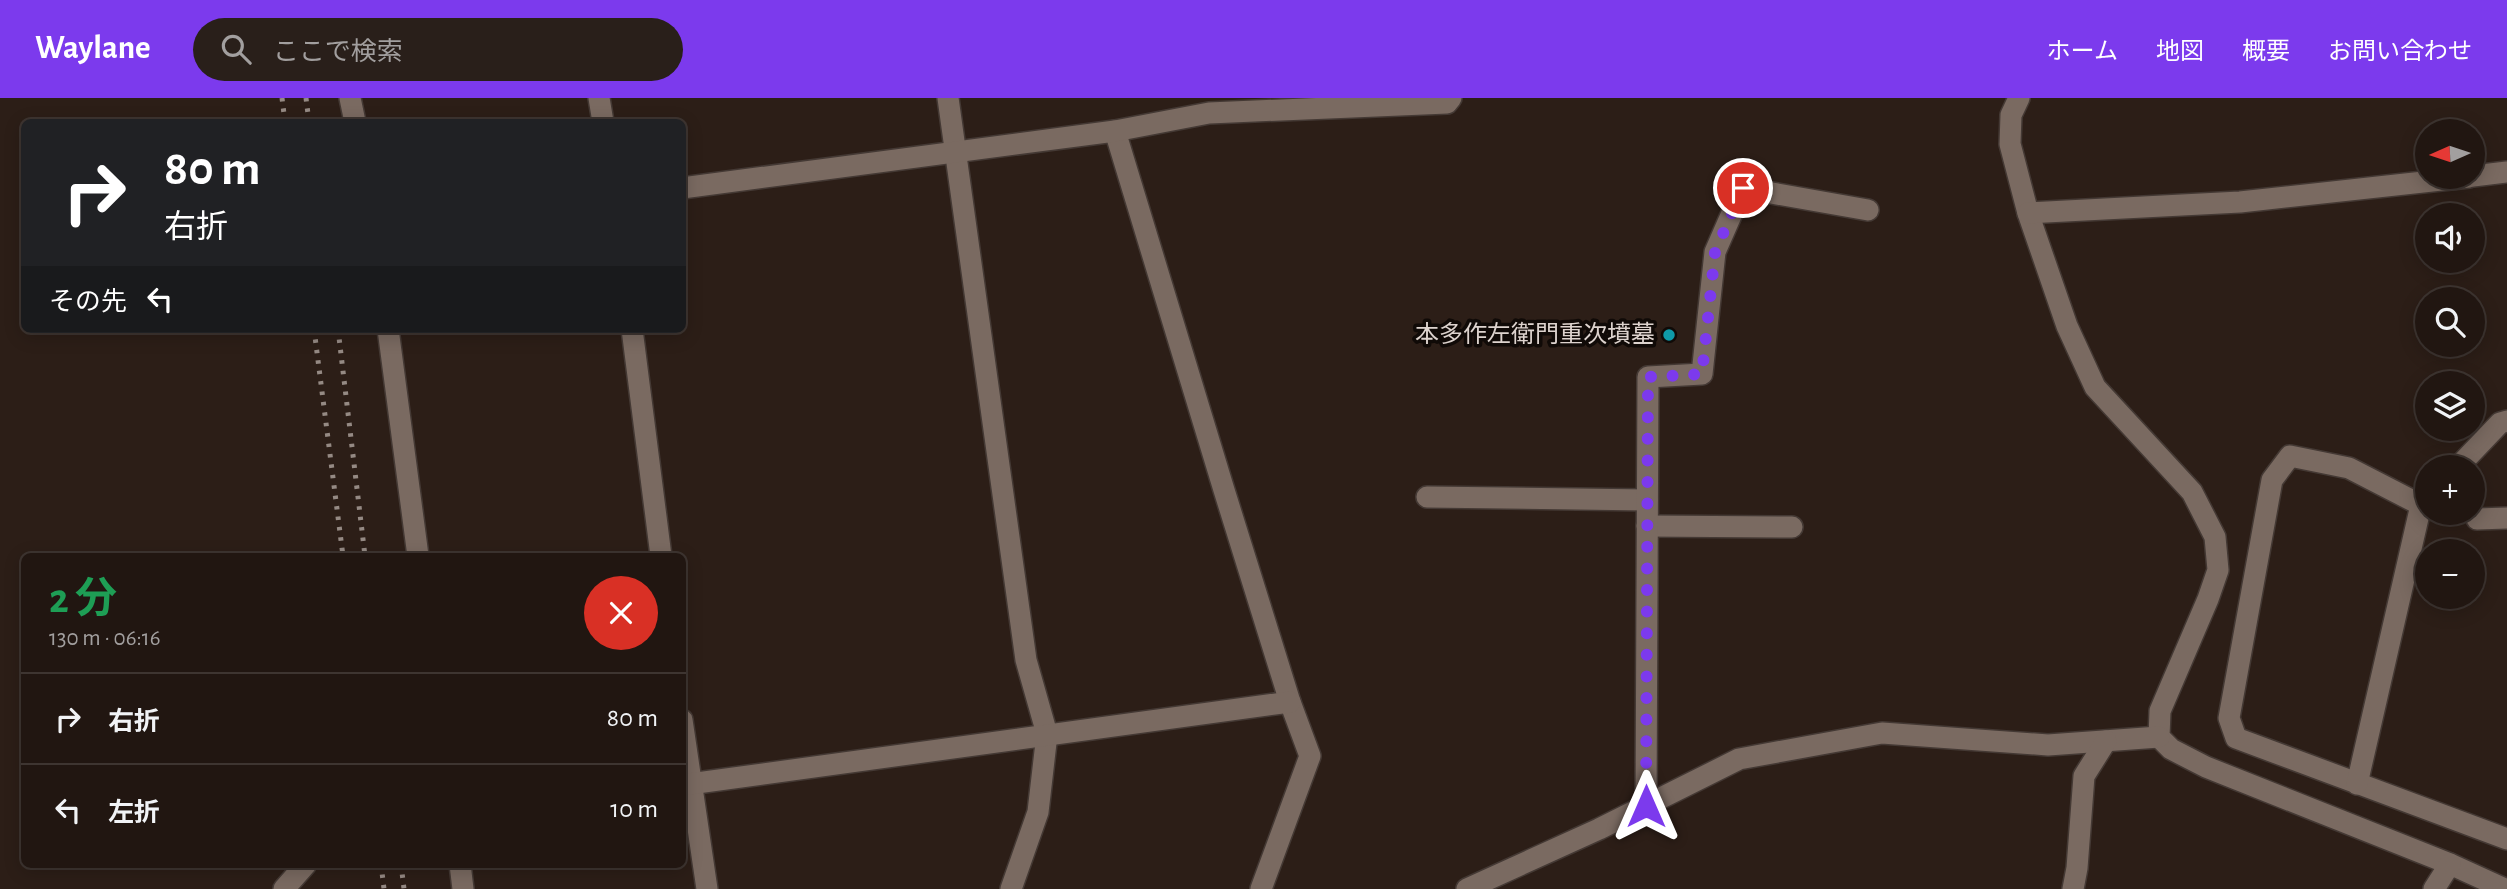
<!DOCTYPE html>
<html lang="ja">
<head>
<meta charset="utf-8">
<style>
  :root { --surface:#211611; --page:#291f1a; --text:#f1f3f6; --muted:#a29f9f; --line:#3e3531; --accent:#7c3aed }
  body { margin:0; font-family:"Alegreya Sans","Noto Sans JP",sans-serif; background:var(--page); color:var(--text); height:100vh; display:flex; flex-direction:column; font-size:26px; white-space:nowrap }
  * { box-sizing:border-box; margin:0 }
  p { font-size:23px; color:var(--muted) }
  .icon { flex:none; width:38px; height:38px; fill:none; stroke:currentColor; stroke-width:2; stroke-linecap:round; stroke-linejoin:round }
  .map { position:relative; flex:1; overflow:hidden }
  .details { position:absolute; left:21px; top:455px; width:665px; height:315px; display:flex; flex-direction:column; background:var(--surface); border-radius:10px; box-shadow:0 4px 18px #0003,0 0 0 2px var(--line) }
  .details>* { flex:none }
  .hud { position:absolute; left:21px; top:21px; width:665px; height:214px; border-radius:10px; box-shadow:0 4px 18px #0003,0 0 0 2px var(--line); background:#202124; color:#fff; overflow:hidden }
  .needle { width:46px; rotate:267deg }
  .tools { position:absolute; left:2415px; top:21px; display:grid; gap:14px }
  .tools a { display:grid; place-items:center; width:70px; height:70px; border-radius:50%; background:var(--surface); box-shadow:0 4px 18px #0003,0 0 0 2px var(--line); font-size:35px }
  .pin { position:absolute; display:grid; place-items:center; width:60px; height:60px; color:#fff; margin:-30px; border:4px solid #fff; border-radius:50%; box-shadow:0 2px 7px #0007 }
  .me { position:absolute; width:77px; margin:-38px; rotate:0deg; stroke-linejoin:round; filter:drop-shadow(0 0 5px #0008) }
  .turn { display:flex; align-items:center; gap:24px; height:147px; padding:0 28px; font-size:32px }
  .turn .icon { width:91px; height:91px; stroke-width:2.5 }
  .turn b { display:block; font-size:49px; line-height:60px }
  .then { display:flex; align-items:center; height:66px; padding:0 28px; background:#0003; gap:14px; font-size:26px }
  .round { display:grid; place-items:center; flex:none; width:74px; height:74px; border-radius:37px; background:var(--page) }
  .summary { display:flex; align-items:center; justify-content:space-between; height:119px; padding:0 28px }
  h1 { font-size:42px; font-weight:700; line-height:52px; color:#1e9e55 }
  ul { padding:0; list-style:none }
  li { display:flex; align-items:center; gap:21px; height:91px; padding:0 28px; border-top:2px solid var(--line) }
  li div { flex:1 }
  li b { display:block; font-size:26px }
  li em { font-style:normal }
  header { display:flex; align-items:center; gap:42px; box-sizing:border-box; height:98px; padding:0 35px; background:var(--accent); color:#fff }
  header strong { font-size:33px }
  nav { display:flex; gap:38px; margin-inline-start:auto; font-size:24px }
  .search { width:490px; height:63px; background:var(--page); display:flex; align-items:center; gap:18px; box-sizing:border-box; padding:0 24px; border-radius:38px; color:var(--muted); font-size:26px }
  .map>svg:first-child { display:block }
</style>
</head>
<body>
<header>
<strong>Waylane</strong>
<div class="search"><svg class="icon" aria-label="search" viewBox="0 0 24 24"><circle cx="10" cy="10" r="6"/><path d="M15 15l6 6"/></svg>ここで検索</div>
<nav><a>ホーム</a><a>地図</a><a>概要</a><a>お問い合わせ</a></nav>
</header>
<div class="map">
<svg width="2507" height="791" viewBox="0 0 2507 791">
  <rect width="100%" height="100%" fill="#2c1e17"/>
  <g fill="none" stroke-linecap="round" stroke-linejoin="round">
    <defs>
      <g id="minor">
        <polyline points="350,0 355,24"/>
        <polyline points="599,0 603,24"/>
        <polyline points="948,0 1026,562 1047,636 1038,714 1011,791"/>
        <polyline points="2019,0 2011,17 2010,46 2028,115 2067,228 2095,289 2192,394 2215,439 2218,472 2208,501 2160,613 2159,639 2171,651 2206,669 2450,766 2505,791"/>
        <polyline points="1115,33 1224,392 1290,604 1310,658 1261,791"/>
        <polyline points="2473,78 2507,74"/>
        <polyline points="682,90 1115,33 1209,15 1447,5 1451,0"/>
        <polyline points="2028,115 2240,104 2469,79"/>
        <polyline points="388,231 418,458"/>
        <polyline points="632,231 661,458"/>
        <polyline points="2458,369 2500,325 2507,323"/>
        <polyline points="1427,399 1647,402"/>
        <polyline points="2421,407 2349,370 2290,358 2272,382 2229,620 2236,640 2507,741"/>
        <polyline points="2477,421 2507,420"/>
        <polyline points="1647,428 1792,429"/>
        <polyline points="682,622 707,791"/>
        <polyline points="2357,686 2421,407 2427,401"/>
        <polyline points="682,687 1290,604"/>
        <polyline points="1646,708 1648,279 1702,276 1715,154 1743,90 1868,112"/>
        <polyline points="460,766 463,791"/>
        <polyline points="284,791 306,766"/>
        <polyline points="1467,791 1599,731 1739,661 1882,635 2048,647 2159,639"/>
        <polyline points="2073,791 2077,770 2084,678 2106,643"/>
        <polyline points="2434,791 2450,766"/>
      </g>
    </defs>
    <use href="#minor" stroke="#443934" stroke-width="24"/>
    <use href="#minor" stroke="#7a6a61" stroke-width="21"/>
    <g stroke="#958a84" stroke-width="5" stroke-dasharray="3.5 7" stroke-linecap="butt">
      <polyline points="282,0 285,24"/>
      <polyline points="306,0 309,24"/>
      <polyline points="314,231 343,458"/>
      <polyline points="338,231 365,458"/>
      <polyline points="381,766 384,791"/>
      <polyline points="401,766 404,791"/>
    </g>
  </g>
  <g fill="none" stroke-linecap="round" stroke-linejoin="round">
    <polyline stroke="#7c3aed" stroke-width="12" stroke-dasharray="0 21.6" points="1646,708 1648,279 1702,276 1715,154 1743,90"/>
  </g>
  <circle fill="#0f9aa8" stroke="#100a07" stroke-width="2.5" cx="1669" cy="237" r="7"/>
  <g text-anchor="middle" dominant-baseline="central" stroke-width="7" stroke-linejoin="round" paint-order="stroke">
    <g font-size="24" fill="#ddd3ce" stroke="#100a07" text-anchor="end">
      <text x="1655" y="237">本多作左衛門重次墳墓</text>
    </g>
  </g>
</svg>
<div class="tools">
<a><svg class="needle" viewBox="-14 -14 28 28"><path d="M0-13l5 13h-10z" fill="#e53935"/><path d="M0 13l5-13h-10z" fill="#a29f9f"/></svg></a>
<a><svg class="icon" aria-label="sound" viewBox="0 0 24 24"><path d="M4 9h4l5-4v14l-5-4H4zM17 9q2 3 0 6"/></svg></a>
<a><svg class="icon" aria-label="search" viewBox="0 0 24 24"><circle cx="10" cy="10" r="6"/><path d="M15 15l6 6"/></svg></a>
<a><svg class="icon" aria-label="layers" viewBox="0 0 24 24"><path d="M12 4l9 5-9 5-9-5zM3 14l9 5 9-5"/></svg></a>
<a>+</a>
<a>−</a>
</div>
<div class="pin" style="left:1743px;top:90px;background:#d93025"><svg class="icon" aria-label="arrive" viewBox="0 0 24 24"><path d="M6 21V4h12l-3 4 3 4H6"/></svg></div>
<svg class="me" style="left:1646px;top:708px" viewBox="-20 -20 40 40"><path d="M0-17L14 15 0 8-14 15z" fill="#7c3aed" stroke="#fff" stroke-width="4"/></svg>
<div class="hud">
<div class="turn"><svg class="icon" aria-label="right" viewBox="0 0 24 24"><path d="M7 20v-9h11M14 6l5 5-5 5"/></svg><div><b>80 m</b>右折</div></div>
<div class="then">その先<svg class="icon" aria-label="left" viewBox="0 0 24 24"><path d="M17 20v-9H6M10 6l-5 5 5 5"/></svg></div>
</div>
<section class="details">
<div class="summary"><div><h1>2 分</h1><p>130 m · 06:16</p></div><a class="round" style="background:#d93025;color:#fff"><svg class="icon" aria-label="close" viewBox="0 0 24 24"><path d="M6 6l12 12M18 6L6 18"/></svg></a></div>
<ul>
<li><svg class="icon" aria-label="right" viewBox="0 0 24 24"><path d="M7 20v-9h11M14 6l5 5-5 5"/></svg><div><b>右折</b></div><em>80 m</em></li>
<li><svg class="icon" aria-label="left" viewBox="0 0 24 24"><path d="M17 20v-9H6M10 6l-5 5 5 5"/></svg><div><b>左折</b></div><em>10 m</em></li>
</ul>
</section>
</div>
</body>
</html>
